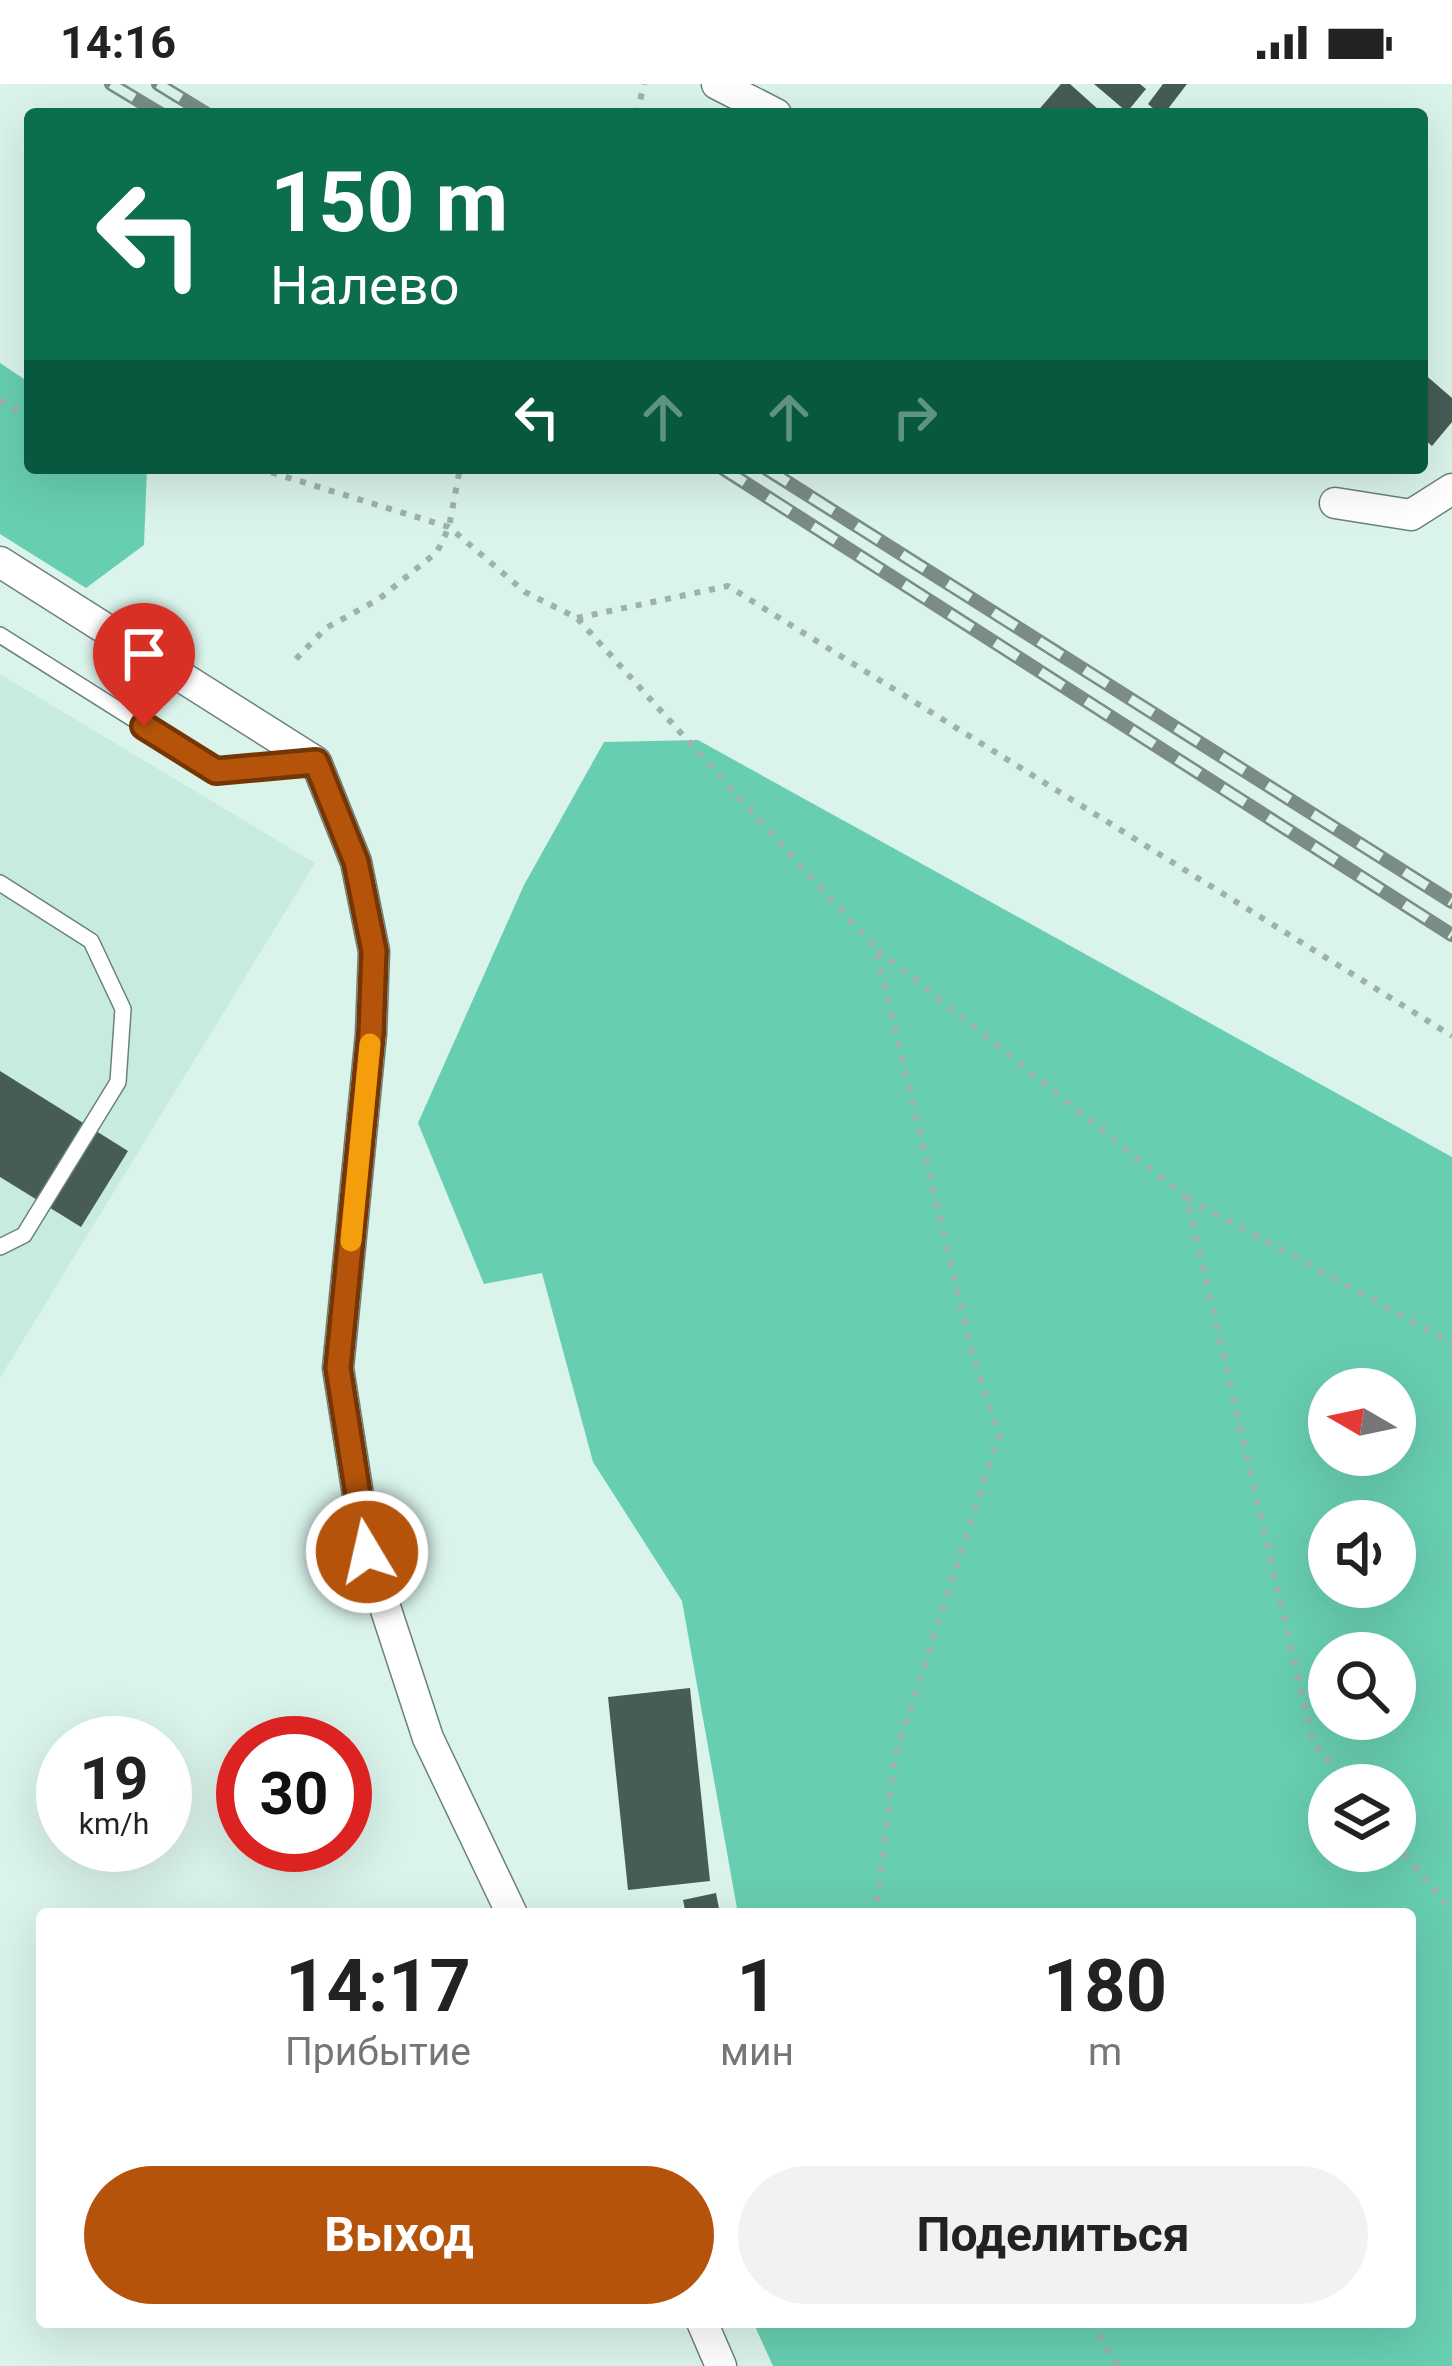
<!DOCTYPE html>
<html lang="ru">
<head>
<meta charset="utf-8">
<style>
  :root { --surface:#fff; --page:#f2f2f2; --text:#222; --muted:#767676; --accent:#b45309 }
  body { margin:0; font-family:Roboto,sans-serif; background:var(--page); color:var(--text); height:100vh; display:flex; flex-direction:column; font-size:45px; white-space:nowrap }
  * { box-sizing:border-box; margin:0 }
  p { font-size:39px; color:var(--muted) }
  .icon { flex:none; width:66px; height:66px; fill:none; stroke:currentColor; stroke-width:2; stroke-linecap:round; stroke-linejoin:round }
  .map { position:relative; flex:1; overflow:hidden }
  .drawer { position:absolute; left:36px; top:1824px; width:1380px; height:420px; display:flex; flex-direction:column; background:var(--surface); border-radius:12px; box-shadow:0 12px 48px #0002 }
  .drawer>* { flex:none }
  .top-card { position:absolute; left:24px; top:24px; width:1404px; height:366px; border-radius:12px; box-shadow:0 12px 48px #0002; background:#0b6e4f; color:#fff; overflow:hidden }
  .needle { width:78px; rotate:279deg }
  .tools { position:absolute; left:1308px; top:1284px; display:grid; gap:24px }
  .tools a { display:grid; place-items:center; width:108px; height:108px; border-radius:50%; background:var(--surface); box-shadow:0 12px 48px #0002; font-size:60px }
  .speed { position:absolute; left:36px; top:1632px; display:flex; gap:24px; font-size:60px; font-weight:700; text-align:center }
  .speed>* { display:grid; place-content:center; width:156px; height:156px; border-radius:50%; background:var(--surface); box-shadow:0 12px 48px #0002; line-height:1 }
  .speed small { font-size:30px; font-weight:400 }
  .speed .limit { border:18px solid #d22; background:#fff; color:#111 }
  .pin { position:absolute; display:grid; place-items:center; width:102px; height:102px; color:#fff; margin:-123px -51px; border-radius:50% 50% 50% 0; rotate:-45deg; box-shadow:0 0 12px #0007 }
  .pin .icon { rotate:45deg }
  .me { position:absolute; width:132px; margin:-66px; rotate:351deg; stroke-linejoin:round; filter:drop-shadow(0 0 9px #0008) }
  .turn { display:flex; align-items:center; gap:42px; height:252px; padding:0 48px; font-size:54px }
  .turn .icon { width:156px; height:156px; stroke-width:2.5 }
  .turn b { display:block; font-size:84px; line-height:102px }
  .lanes { display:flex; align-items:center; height:114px; padding:0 48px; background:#0003; justify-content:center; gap:60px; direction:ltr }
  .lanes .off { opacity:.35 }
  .eta { display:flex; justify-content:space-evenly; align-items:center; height:204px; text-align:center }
  .eta b { font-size:72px; font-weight:700; line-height:84px }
  .primary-button { display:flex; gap:24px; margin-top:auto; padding:24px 48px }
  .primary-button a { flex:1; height:138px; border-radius:72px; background:var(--accent); color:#fff; font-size:48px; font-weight:700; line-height:138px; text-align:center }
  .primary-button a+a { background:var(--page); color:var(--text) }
  .status { display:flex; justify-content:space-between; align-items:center; height:84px; padding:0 60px; background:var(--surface); direction:ltr }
  .status svg { height:33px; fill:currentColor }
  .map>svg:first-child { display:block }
</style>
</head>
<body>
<div class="status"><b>14:16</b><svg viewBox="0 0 49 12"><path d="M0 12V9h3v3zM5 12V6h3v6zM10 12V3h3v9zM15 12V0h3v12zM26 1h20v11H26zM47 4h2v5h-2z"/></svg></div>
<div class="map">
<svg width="1452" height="2282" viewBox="0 0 1452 2282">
  <rect width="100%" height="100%" fill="#daf4eb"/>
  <polygon fill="#c8ebdf" points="0,590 315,779 0,1294"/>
  <g fill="#68ceb1" fill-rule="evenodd">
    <polygon points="0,279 30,299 30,384 147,384 144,461 86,504 0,450"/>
    <path d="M698,656l754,417v1209h-679l-20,-44h657v-408h-672l-56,-313 -89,-139 -51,-189 -58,11 -66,-161 106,-238 80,-143zM1329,1305h66v66h-66zM1329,1437h66v66h-66zM1329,1569h66v66h-66zM1329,1701h66v66h-66z"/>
  </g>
  <g fill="#465c55">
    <polygon points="1061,0 1070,0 1099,26 1096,30 1035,30"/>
    <polygon points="1094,0 1140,0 1146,5 1127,28"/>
    <polygon points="1163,0 1187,0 1164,30 1160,30 1148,20"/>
    <polygon points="1422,288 1452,314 1452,338 1432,362 1422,353"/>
    <polygon points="0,987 128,1067 81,1143 0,1093"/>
    <polygon points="690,1604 710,1797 628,1806 608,1613"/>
    <polygon points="716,1809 720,1830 686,1830 683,1816"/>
  </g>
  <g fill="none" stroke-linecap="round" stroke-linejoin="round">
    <defs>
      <g id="service">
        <polyline points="0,551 216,687 307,679"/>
        <polyline points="0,799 91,857 123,925 118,998 24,1151 0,1163"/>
      </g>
      <g id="minor">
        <polyline points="717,0 776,30"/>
        <polyline points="1335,419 1411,431 1452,405"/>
        <polyline points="0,478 316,678 356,778 374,867 371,950 338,1284 367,1468 428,1654 512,1830"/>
        <polyline points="702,2238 721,2282"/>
      </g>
    </defs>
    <use href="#service" stroke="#6b827a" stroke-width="18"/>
    <use href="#minor" stroke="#6b827a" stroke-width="33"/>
    <g stroke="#9db2aa" stroke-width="6" stroke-dasharray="6 9" stroke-linecap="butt">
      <polyline points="637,30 644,0"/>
      <polyline points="0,316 14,325 30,327"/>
      <polyline points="257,384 449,443 525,508 577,534 876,865 972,1268 999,1351 895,1672 876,1830"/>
      <polyline points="577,534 728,502 1452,952"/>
      <polyline points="296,575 326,544 379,515 437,468 449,443 460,384"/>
      <polyline points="878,866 1187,1114 1313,1658 1348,1701"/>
      <polyline points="1187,1114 1452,1259"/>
      <polyline points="1395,1758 1452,1827"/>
      <polyline points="1091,2238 1118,2282"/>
    </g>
    <use href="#service" stroke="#fff" stroke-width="15"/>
    <use href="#minor" stroke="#fff" stroke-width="30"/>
    <defs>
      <g id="rail">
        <polyline points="111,0 161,30"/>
        <polyline points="158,0 207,30"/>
        <polyline points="722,384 1452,851"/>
        <polyline points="765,384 1452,818"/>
      </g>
    </defs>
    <use href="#rail" stroke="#7a8c85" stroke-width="14"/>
    <use href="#rail" stroke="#daf4eb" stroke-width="9" stroke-dasharray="27" stroke-linecap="butt"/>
  </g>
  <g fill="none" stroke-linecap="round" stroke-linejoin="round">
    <defs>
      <polyline id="route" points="144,642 216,687 316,678 356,778 374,867 371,950 338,1284 367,1468"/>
    </defs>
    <use href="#route" stroke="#753606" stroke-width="30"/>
    <use href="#route" stroke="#b45309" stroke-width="21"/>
    <polyline stroke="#f59e0b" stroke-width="21" points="351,1157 370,960"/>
  </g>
</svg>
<div class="tools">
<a><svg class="needle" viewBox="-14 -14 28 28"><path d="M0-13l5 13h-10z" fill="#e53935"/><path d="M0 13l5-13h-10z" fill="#767676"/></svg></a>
<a><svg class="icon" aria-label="sound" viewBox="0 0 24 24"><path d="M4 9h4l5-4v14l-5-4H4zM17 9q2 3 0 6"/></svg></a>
<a><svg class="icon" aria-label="search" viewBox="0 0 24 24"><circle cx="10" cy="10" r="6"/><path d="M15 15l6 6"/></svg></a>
<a><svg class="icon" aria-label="layers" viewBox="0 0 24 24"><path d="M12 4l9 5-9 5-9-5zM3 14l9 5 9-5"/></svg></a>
</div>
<div class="speed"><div>19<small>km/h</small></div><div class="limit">30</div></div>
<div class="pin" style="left:144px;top:642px;background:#d93025"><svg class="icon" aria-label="arrive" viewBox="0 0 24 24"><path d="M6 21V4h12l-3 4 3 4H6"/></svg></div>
<svg class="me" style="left:367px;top:1468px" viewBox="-20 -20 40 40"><circle r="17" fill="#b45309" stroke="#fff" stroke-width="3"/><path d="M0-11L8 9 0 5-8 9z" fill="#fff"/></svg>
<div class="top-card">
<div class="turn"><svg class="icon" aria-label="left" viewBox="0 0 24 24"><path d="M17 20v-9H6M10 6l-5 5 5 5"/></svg><div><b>150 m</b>Налево</div></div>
<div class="lanes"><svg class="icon" aria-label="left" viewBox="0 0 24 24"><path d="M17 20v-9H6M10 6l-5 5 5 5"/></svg><svg class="icon off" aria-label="ahead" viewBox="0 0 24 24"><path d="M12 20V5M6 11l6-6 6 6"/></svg><svg class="icon off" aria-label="ahead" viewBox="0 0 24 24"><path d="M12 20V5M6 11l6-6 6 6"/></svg><svg class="icon off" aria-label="right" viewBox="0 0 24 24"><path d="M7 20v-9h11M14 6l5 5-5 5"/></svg></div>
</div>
<section class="drawer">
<div class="eta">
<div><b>14:17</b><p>Прибытие</p></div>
<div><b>1</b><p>мин</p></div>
<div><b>180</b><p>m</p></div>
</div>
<div class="primary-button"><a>Выход</a><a>Поделиться</a></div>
</section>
</div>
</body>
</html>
